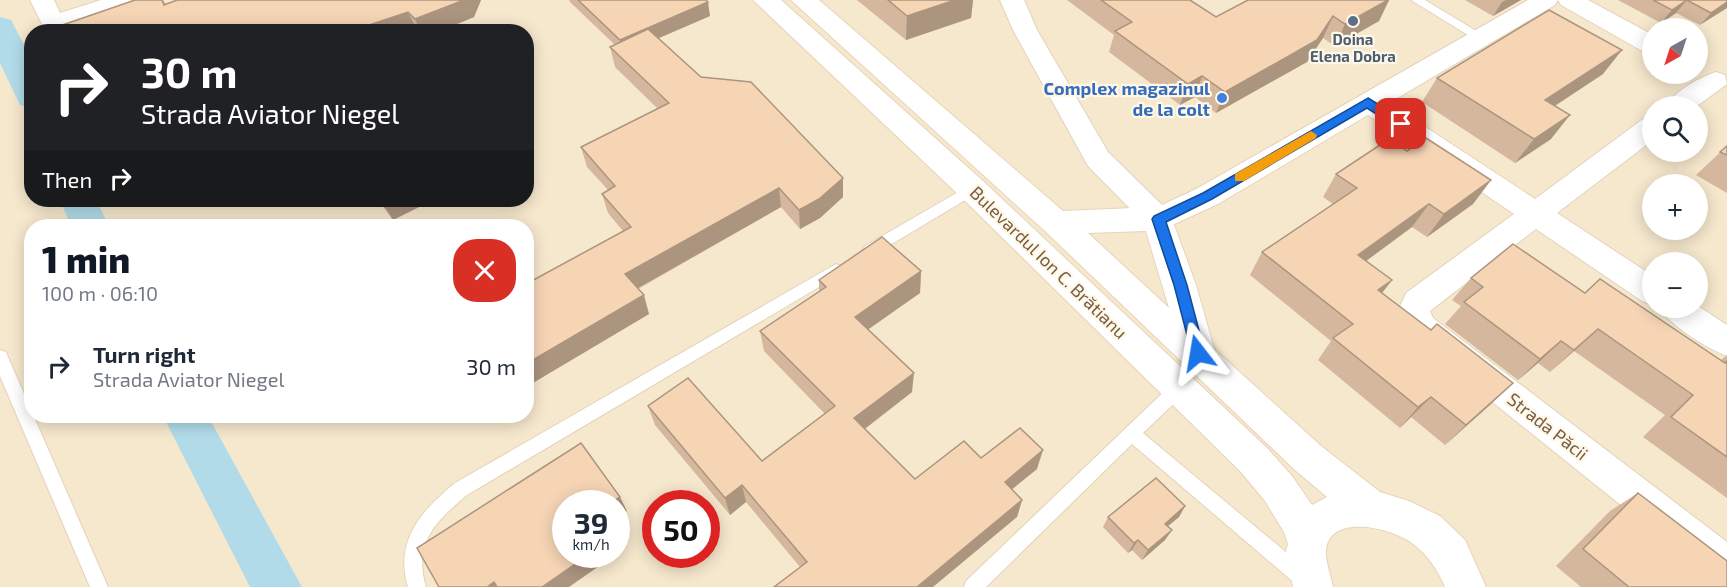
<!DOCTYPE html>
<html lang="en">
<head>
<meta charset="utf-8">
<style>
  :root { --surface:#fff; --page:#f2f2f3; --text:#1f2937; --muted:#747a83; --accent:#111827 }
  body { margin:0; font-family:"Exo 2",sans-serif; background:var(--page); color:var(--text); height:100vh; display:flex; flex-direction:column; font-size:22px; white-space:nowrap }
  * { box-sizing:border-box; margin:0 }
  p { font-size:20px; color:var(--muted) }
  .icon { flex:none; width:33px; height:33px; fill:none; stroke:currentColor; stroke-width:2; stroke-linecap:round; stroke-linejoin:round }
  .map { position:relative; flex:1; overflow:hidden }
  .drawer { position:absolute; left:24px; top:219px; width:510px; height:204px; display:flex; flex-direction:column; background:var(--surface); border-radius:24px; box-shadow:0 3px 15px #0003 }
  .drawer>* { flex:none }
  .banner { position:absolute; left:24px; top:24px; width:510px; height:183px; border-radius:24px; box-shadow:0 3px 15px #0003; background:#202124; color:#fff; overflow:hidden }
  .needle { width:39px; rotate:219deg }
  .fabs { position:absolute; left:1642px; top:18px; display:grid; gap:12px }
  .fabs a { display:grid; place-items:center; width:66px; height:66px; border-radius:50%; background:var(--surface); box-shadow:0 3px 15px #0003; font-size:30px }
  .speed { position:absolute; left:552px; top:490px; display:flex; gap:12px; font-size:30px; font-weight:700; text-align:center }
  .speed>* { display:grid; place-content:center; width:78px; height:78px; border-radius:50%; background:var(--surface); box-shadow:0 3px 15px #0003; line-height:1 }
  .speed small { font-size:15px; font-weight:400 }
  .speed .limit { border:9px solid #d22; background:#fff; color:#111 }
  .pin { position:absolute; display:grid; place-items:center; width:51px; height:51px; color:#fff; margin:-26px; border-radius:12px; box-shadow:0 3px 9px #0006 }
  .me { position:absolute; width:66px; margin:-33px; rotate:346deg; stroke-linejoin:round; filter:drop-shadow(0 0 4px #0008) }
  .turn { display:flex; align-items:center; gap:21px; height:126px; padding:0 18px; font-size:27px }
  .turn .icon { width:78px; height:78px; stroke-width:2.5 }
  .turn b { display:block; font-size:42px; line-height:51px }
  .then { display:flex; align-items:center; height:57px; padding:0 18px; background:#0003; gap:12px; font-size:22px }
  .round { display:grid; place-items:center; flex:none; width:63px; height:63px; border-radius:24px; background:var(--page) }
  .head { display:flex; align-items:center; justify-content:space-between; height:102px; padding:0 18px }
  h1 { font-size:36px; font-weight:800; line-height:45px; color:var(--accent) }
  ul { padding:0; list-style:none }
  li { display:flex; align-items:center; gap:18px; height:90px; padding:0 18px }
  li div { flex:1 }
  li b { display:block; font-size:22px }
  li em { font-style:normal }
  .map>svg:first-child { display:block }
</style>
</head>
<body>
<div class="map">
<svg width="1727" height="587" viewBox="0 0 1727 587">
  <rect width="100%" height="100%" fill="#fef5df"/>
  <path fill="#f6e8cd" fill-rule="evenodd" d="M0,0h1727v587h-1727zM1653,28h45v46h-45zM32,32h494v168h-494zM1653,106h45v46h-45zM1653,184h45v46h-45zM32,226h494v190h-494zM1653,262h45v46h-45zM566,504h50v51h-50zM656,504h50v51h-50z"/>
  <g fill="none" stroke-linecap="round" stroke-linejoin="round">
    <g fill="#b2dbe9" fill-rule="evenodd">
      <polygon points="0,17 11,20 32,60 32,108 20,105 0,63"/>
      <polygon points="60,200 96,200 109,226 71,226"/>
      <polygon points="163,416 208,416 302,587 250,587"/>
    </g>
    <defs>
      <g id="service">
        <polygon points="1411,0 1425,0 1486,37 1484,40 1476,40"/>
        <polygon points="972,184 979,189 977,193 875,254 865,254 863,250 865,246"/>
        <path d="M836,264l5,2 2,4 -2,4 -374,221c-32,27 -54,48 -41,92h-18c-14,-46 13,-76 47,-104z"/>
        <polygon points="0,350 6,352 8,357 108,587 90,587 0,376"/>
        <polygon points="1179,381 1185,383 1187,388 1185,393 1143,433 1311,573 1313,579 1311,585 1297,585 1132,444 986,587 964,587 966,581 1173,383"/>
      </g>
      <g id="minor">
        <polygon points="30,0 54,0 60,13 101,0 138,0 135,5 53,31 44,28"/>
        <polygon points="1000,0 1024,0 1037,30 1108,152 1162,205 1198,188 1528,0 1588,0 1653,35 1653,54 1644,52 1561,5 1558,0 1555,5 1389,103 1535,199 1643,119 1653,117 1653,140 1557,213 1653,276 1653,305 1642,301 1536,229 1430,311 1433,318 1727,542 1727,585 1713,579 1409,335 1398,311 1406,293 1514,214 1368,115 1218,204 1168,227 1158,230 1148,227 1088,166 1013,30"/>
        <path d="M1716,72l9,3 2,9 -30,22h-31c7,-14 34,-29 50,-34z"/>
        <path d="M1698,306l29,19v31c-19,-7 -58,-31 -67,-48z"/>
      </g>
      <path id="secondary" d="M753,0h28l202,181 284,267 25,28 20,29 15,-8 -32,-27 -250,-239 -254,-231h28l244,211 95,-4 11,4 27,74 18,64 107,97 59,46 29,9 31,15 25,24 21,47h-41c-7,-17 -17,-32 -33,-44 -19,-15 -84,-31 -86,8 -1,10 5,25 7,36h-40l-7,-36 2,-7 -4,-12 -19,-31 -24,-29 -280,-275zM1146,231l23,77 -81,-75z"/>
    </defs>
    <use href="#service" stroke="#e3d2bb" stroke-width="2"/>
    <use href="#minor" stroke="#e3d2bb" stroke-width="2"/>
    <use href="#secondary" stroke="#e8d4b8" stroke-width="2"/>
    <use href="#service" fill="#fff" fill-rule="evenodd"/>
    <use href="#minor" fill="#fff" fill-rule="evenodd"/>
    <use href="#secondary" fill="#fff" fill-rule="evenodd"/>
  </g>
  <g fill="#d4b79c">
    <polygon points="135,0 163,0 166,4 177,0 481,0 474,17 438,32 418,32 417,30 412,32 42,32"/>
    <polygon points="569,0 706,0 710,16 659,38 701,77 843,178 843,197 820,218 800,229 781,207 638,289 649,314 526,387 526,284 623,231 608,213 602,194 608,190 587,167 581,147 658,109 615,67 610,47 615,45 570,2"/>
    <polygon points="857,0 973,0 971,18 906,40"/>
    <polygon points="1067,0 1190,0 1216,17 1248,0 1389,0 1379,21 1335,46 1323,38 1307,62 1216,113 1195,97 1180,105 1109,52 1114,35"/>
    <polygon points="1465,0 1521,0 1493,16"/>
    <polygon points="1618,0 1727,0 1700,25 1676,13 1661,23"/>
    <polygon points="1603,74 1555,106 1551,139 1515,163 1422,102 1437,78"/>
    <polygon points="1727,146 1727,193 1696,175"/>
    <polygon points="1407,151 1491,180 1473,204 1427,237 1412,227 1366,261 1392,280 1382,293 1491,404 1445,445 1411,417 1400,428 1318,360 1331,341 1250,275 1262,252 1333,204 1323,197 1336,174"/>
    <polygon points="378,200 433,200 393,220"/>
    <polygon points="921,271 920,293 868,329 912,392 865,429 915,479 981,458 1037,469 1012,489 1022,500 1017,517 800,567 746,502 730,515 655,425 648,406 762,461 825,414 764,351 760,331 819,291 819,280"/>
    <polygon points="1471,278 1585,293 1721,360 1727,355 1727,498 1643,437 1665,415 1574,351 1550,372 1538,363 1518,380 1445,324 1461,306 1452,300"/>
    <polygon points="1638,493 1727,587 1581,587 1556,566 1610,511"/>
    <polygon points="1185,506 1179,517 1167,527 1172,530 1165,540 1142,560 1132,550 1128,553 1103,527 1108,517"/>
  </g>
  <g fill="#ac957f">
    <polygon points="464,0 481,0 474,17 438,32 421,32 415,19"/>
    <polygon points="955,0 973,0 971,18 906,40 907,16"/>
    <polygon points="1388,0 1389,0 1379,21 1335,46 1345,24"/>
    <polygon points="1506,0 1521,0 1493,16 1502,2"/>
    <polygon points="1687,0 1676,13 1661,23 1672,10"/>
    <polygon points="708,2 710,16 624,53 620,40"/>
    <polygon points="1727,2 1727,8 1700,25 1711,13"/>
    <polygon points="408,12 417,30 412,32 348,32"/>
    <polygon points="1333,16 1323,38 1307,62 1216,113 1225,92"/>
    <polygon points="1622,50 1603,74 1527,124 1545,100"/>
    <polygon points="1202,76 1195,97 1180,105 1188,84"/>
    <polygon points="1570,115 1551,139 1515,163 1534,139"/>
    <polygon points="843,178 843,197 820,218 800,229 799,210"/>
    <polygon points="1491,180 1473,204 1427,237 1444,214"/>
    <polygon points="779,188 781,207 631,292 625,274"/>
    <polygon points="399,200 433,200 393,220 385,207"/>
    <polygon points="1429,204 1412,227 1343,278 1358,255"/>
    <polygon points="921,271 920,293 856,338 855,317"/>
    <polygon points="1392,280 1375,302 1378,290"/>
    <polygon points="644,295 649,314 526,387 526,364"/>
    <polygon points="1598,329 1574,351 1550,372 1574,350"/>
    <polygon points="1561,341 1538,363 1518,380 1540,359"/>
    <polygon points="914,373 912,392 854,437 854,418"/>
    <polygon points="1513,383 1491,404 1445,445 1466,425"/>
    <polygon points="1431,397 1400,428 1418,407"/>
    <polygon points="1043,450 1037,469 1000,499 1005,482"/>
    <polygon points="742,485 746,502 730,515 725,498"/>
    <polygon points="620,497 627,511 616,518 616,504 609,504"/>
    <polygon points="1022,500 1017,517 933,587 917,587"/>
    <polygon points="1185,506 1179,517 1158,534 1165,524"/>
    <polygon points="1172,530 1165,540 1142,560 1148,550"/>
    <polygon points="1138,540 1132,550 1128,553 1134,543"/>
    <polygon points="588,555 596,555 602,564 569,587 542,587"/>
    <polygon points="494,582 498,587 487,587"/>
  </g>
  <g fill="#f6d5b5" stroke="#ac957f" stroke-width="1.5">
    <polygon points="135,0 162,0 164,5 177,0 464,0 415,19 408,12 348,32 42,32"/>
    <polygon points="578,0 706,0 708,2 620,40"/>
    <polygon points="888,0 955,0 907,16"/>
    <polygon points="1101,0 1190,0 1216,17 1248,0 1388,0 1345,24 1333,16 1317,40 1225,92 1202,76 1188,84 1115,31 1132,22"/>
    <polygon points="1653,0 1727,0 1727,2 1711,13 1687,0 1672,10"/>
    <polygon points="1549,10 1622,50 1545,100 1570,115 1534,139 1437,78"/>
    <polygon points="648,29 701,77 751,82 843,178 819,199 799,210 779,188 625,274 644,295 526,364 526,284 631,227 602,194 615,186 581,147 669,103 610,47"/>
    <polygon points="1426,138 1491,180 1444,214 1429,204 1358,255 1392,280 1378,290 1431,330 1437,324 1513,383 1466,425 1431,397 1418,407 1333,338 1353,324 1262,252 1357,188 1336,174 1389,139 1407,151"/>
    <polygon points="1727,146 1727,155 1720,152"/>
    <polygon points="380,200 399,200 385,207"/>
    <polygon points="882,237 921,271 855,317 914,373 854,418 915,479 964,441 981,458 1020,428 1043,450 1005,482 1022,500 917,587 774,587 807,562 742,485 725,498 648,406 688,378 762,461 835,406 760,331 826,287 819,280"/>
    <polygon points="1513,244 1585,293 1600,279 1725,363 1727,361 1727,457 1671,417 1693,395 1598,329 1574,350 1561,341 1540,359 1464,302 1483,287 1471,278"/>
    <polygon points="581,443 620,497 609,504 566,504 566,555 588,555 542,587 497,587 494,582 487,587 439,587 417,548"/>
    <polygon points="1156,478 1185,506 1165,524 1172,530 1148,550 1138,540 1134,543 1108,517"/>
    <polygon points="1638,493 1727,561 1727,587 1629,587 1583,549"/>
  </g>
  <polygon fill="#1a73e8" stroke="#114b97" stroke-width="1.5" points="1368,98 1405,121 1405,127 1396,127 1367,108 1212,199 1166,222 1187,285 1205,353 1198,359 1193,358 1174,285 1152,219 1154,216 1203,193"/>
  <polygon fill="#f59e0b" points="1311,131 1317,135 1316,138 1244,181 1235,181 1235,174"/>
  <circle fill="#5c6f8a" stroke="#fff8e7" stroke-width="2" cx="1353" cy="21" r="6"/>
  <circle fill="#3f7fe0" stroke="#fff8e7" stroke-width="2" cx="1222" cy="98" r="6"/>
  <g text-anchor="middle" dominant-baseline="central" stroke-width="4.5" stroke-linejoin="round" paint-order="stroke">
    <g font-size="15" font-weight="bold" fill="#4e5e75" stroke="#fff8e7">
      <text x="1353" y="39">Doina<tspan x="1353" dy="17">Elena Dobra</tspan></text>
    </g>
    <g font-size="18" font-weight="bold" fill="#366cbe" stroke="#fff8e7" text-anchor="end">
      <text x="1210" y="88">Complex magazinul<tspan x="1210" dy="21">de la colt</tspan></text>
    </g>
    <g font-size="18" fill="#765c45" stroke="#fff8e7">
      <text transform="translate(1049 262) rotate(44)">Bulevardul Ion C. Brătianu</text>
      <text transform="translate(1548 426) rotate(38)">Strada Păcii</text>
    </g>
  </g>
</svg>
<div class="fabs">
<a><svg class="needle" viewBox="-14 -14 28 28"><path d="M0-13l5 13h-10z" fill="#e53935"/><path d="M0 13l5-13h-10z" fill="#747a83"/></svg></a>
<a><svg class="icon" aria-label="search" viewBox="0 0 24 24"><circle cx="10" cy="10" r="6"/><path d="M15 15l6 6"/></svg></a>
<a>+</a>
<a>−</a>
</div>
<div class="speed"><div>39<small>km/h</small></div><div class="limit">50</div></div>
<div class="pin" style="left:1401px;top:124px;background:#d93025"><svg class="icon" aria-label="arrive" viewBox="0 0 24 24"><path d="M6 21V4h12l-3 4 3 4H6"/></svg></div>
<svg class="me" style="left:1198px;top:353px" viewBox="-20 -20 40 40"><path d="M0-17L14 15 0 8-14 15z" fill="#1a73e8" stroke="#fff" stroke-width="4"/></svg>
<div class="banner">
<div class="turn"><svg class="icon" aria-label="right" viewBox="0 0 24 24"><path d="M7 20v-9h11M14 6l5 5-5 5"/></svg><div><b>30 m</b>Strada Aviator Niegel</div></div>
<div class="then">Then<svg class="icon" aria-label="right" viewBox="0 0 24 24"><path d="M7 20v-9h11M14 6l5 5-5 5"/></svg></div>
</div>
<section class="drawer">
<div class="head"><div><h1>1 min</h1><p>100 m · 06:10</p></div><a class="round" style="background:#d93025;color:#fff"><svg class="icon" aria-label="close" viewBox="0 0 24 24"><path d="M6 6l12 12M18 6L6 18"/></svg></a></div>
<ul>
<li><svg class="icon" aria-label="right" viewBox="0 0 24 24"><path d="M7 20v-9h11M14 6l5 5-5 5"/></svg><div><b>Turn right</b><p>Strada Aviator Niegel</p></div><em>30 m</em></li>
</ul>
</section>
</div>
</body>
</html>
